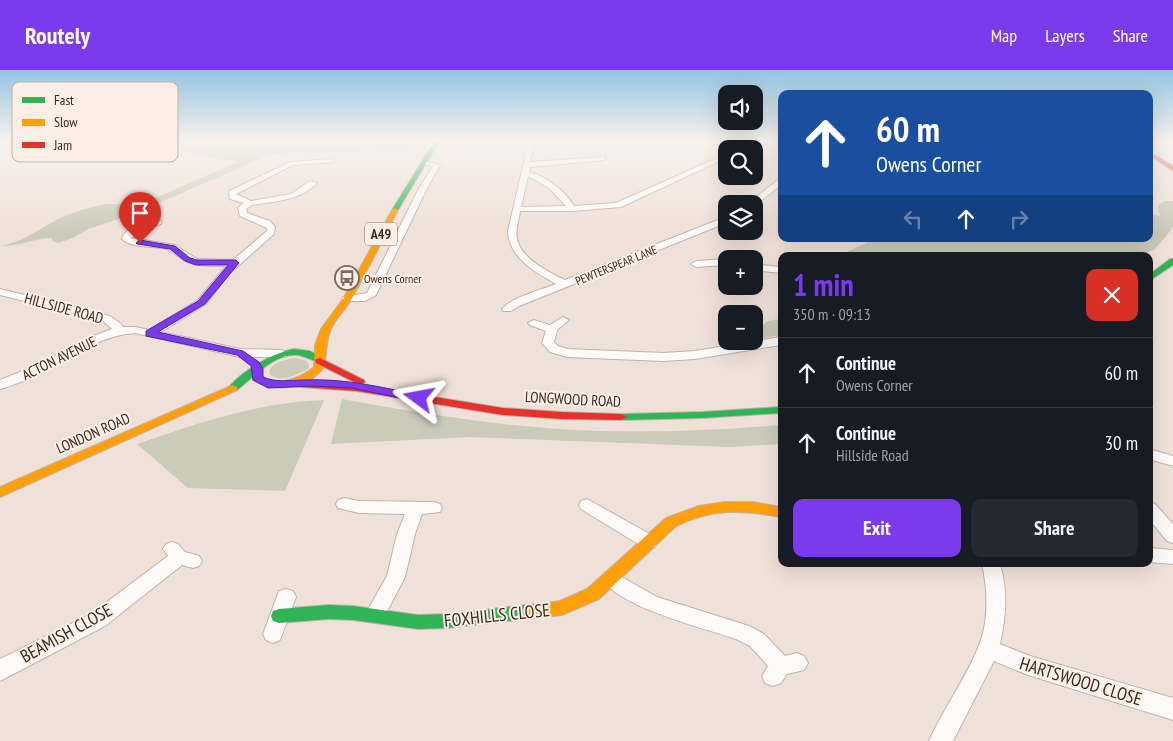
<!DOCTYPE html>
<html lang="en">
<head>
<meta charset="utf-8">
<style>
  :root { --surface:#171b24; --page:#242831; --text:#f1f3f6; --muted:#9ea1a6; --line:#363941; --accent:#7c3aed }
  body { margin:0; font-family:"PT Sans Narrow",sans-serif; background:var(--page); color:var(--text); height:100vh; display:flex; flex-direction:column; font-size:19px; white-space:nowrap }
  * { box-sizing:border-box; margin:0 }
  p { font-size:16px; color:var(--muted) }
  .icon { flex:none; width:28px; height:28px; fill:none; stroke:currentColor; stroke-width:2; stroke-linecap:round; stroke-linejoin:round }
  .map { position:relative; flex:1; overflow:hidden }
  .details { position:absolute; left:778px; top:182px; width:375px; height:315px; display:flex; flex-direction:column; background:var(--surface); border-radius:10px; box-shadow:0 5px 20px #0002 }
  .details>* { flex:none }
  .top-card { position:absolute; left:778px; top:20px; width:375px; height:152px; border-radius:10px; box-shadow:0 5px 20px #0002; background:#1a4fa0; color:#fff; overflow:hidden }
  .tools { position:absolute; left:718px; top:15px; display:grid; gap:10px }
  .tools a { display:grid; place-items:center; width:45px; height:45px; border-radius:10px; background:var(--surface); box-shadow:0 5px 20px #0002; font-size:25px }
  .pin { position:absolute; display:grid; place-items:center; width:42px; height:42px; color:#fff; margin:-51px -21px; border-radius:50% 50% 50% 0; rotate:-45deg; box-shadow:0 0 5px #0007 }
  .pin .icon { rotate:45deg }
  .me { position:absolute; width:55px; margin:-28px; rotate:283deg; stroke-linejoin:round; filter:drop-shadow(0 0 4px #0008) }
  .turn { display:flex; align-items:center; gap:18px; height:105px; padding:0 15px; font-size:22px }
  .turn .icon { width:65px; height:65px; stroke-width:2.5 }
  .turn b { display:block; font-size:35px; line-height:42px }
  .lanes { display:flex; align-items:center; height:48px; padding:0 15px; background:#0003; justify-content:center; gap:25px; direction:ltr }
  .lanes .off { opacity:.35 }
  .round { display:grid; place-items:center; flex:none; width:52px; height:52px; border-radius:10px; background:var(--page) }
  .summary { display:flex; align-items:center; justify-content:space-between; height:85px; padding:0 15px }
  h1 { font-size:30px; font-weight:800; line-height:38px; color:var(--accent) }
  .action { display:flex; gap:10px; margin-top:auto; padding:10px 15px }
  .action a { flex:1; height:58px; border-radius:10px; background:var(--accent); color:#fff; font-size:20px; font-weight:800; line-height:58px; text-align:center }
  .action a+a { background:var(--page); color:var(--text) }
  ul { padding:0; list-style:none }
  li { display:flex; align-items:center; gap:15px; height:70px; padding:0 15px; border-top:1px solid var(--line) }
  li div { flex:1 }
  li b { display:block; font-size:19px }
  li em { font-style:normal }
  header { display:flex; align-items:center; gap:30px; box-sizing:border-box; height:70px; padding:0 25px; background:var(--accent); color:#fff }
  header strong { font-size:24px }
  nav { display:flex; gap:28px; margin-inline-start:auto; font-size:18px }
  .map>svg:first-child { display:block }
</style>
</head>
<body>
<header>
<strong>Routely</strong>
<nav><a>Map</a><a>Layers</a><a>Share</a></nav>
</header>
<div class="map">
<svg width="1173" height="671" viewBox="0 0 1173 671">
  <rect width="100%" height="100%" fill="#f0e1d8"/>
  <g fill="#cacbb9">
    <path d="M123,70h312l-10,9 -154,5 -137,60 -46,15 -15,9 -15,5 -6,-2v-3c-17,0 -32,8 -50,8l19,-6 41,-23 19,-7 24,-6 34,1 99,-43z"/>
    <polygon points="1164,131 1173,131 1173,156 1168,164 1154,180 1138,186 848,186 842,184 875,169 1149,169 1149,144 1160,146 1158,136"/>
    <polygon points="781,249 781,265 763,268 760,257 768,251"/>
    <path d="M295,288l12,3 2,5 -1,3c-13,6 -25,14 -38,6l-1,-3c4,-11 16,-12 26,-14z"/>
    <path d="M342,329c60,11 120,21 181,27 86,9 172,6 258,-1v19l-52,3 -259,-10 -139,7z"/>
    <path d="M324,330l-39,91 -97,-3 -51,-44c61,-21 122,-42 187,-44z"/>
  </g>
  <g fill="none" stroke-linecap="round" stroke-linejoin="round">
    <defs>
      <g id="street">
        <path d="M529,70h6l-5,22 75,-5v2l-2,1 -73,7 -1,5c17,4 36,19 45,34l42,-3 110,-49v4l-105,49 -49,4h-52c-1,9 -5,19 -3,28 4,20 32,33 48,41l158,-62h3v5l-207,83 -8,5h-8l-1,-2c10,-12 39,-19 54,-25 -21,-12 -47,-26 -48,-53zM528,106l21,12 17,18 -45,1z"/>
        <path d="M709,70c12,0 21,3 32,4 6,1 12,-4 20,-4l-15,9h-8z"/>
        <path d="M331,89l3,2 -1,1 -40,3 -57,29 15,7 40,-7 19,-13 7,2c-17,18 -42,18 -65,22l-6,4 1,4 23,8 5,6 -1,7 -45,40 -23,30 -45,28 79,17 42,1 6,4 -2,3h-46l-105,-24c-47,3 -88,44 -135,56v-9l42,-17 46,-25 24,-9 -10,-9 -102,-25v-6l110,27 10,7 3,4h12l14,3 49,-30 28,-34c-13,-1 -30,2 -42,-6 -6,-3 -11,-9 -17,-11 -14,-4 -34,0 -45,-10 3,-13 24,-17 36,-20l4,3 -1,2 -17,5 -13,9 44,7 22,14 36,1 34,-29v-3l-27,-12 -2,-8 6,-5 -14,-4 -1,-8 61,-29z"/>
        <polygon points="424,91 440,95 426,120 376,225 365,231 343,231 342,229 343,227 367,223 418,120 433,96 422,94 422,92"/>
        <polygon points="778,110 781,110 781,115 754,136 754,134 747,134"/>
        <polygon points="726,189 726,195 696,197 691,194 696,191"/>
        <polygon points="754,194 781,197 781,203 754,200"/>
        <polygon points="563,247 569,250 557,260 554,272 558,276 568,279 663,283 695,281 781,267 781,275 695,289 663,291 567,287 550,282 542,273 546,261 530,255 528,253 534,250 550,255"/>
        <polygon points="1149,379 1173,386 1173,396 1149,389"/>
        <polygon points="344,428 359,431 434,432 440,434 442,438 440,442 422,444 415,464 405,507 382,551 375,553 368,551 365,545 387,506 397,464 405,444 359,443 338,438 336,434 338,430"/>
        <polygon points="587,429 655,467 658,472 655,477 649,479 643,477 581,439 579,435 581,431"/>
        <polygon points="1149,432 1155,434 1173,454 1173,473 1167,471 1149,449"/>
        <polygon points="172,472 178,474 185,482 199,486 202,491 199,496 193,498 182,495 105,556 0,611 0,589 91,544 168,486 163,479 166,474"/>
        <polygon points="1149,478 1173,480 1173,494 1149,492"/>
        <path d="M982,494h18c8,27 6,53 0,80l30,12 143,42v22l-145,-45 -34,-14 -41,80h-24c14,-32 36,-61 49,-93 11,-25 10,-58 4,-84z"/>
        <path d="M611,501l46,26 92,29 15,8 21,22 12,-3 7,3 4,7 -4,7 -17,4 -6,9 -8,3 -8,-3 -3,-7 6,-10 -18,-20 -14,-7c-32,-11 -119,-32 -134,-61l2,-5z"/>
        <polygon points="286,519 293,521 296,527 280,570 273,573 266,570 263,564 279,521"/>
      </g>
      <g id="fast">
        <polygon points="435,70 440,70 398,140 393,141 392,140"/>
        <polygon points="1170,189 1173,189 1173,195 1149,211 1149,205"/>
        <path d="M294,279l16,2 14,8 -5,3c-8,-2 -14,-6 -22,-7 -23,-2 -44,23 -60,35l-4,1 -5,-3c14,-17 44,-35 66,-39z"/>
        <polygon points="781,337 781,343 702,348 621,350 615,347 621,344 702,342"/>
        <polygon points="534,534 540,536 542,541 540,546 534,548 448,558 418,559 353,550 329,549 279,553 273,551 271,546 273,541 279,539 329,535 353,536 418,545 448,544"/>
      </g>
      <g id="slow">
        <path d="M395,138l3,2c-15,29 -30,59 -46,88 -6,11 -16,20 -21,31 -7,14 -3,36 -11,43 -18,18 -46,20 -67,8l-1,-10 5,-3 5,3v7c18,9 37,2 52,-10l1,-22 6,-16 22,-30 49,-89z"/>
        <polygon points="233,315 238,318 237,320 0,427 0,417"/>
        <path d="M725,432h27l29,5v10c-40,-7 -67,-9 -105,9l-77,73 -37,16 -28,3 -6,-2 -2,-5 2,-5 32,-5 27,-12 79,-71 33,-12z"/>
      </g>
      <g id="jam">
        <polygon points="1149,81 1173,96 1173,101 1149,85"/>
        <polygon points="320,288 364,310 365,312 360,315 503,338 562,342 621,344 627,347 621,350 562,349 503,345 356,321 286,316 285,314 290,311 360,315 316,293 315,291 316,289"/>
      </g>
    </defs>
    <use href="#street" stroke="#c0b3ab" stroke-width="2"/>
    <use href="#fast" stroke="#c0b3ab" stroke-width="2"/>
    <use href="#slow" stroke="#c0b3ab" stroke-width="2"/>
    <use href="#jam" stroke="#c0b3ab" stroke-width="2"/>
    <use href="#street" fill="#fdfaf9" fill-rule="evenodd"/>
    <use href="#fast" fill="#30b455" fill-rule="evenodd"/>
    <use href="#slow" fill="#ff9f0a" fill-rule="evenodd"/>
    <use href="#jam" fill="#e5322d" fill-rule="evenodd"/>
  </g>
  <linearGradient id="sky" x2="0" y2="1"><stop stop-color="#93c3e2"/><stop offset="0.43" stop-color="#f8f2ed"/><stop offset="1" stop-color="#f8f2ed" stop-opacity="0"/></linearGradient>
  <rect width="1173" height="164" fill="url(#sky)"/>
  <path fill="#7c3aed" stroke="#51269a" d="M140,170l35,6 15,12 7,2h39l3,3 -34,41 -47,28 85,19 16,11 4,7v8c12,6 27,3 41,3 39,-2 77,7 115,15l5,3 -5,4 -67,-14 -40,-2 -44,2 -15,-8 -2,-14 -14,-11 -91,-19v-5l52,-30 30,-36h-32l-11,-4 -15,-12 -33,-5 -1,-1z"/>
  <defs>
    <symbol id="bus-ring" viewBox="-11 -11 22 22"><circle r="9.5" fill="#fdefe6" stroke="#7a6c63" stroke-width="1.5"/><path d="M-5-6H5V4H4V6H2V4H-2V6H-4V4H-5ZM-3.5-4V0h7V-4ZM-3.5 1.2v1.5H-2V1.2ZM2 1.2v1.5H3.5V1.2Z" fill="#7a6c63"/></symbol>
  </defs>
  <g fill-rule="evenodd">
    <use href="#bus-ring" x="333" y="194" width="28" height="28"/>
  </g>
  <g text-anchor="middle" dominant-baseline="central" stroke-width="4" stroke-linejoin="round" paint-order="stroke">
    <g font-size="12" fill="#3a2d24" stroke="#fdefe6">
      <text transform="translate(616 195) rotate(-22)">PEWTERSPEAR LANE</text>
    </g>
    <g font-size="12" fill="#3a2d24" stroke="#fdefe6" text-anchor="start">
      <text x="364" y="208">Owens Corner</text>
    </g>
    <rect fill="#fdefe6" stroke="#74675e" stroke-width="1" x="365" y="152.5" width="32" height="23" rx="4"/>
    <g font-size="14" font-weight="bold" fill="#3a2d24">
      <text x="381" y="164">A49</text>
    </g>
    <g font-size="15" fill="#3a2d24" stroke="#fdefe6">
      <text transform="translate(64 238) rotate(15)">HILLSIDE ROAD</text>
      <text transform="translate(59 288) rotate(-26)">ACTON AVENUE</text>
      <text transform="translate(573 329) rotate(3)">LONGWOOD ROAD</text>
      <text transform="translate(93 363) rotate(-24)">LONDON ROAD</text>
    </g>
    <g font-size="18" fill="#3a2d24" stroke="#fdefe6">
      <text transform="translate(497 545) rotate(-6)">FOXHILLS CLOSE</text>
      <text transform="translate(66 563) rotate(-29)">BEAMISH CLOSE</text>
      <text transform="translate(1081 611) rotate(17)">HARTSWOOD CLOSE</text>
    </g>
  </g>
  <rect x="12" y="12" width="166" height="80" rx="8" fill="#fdefe6" stroke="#c2b5ac" stroke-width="1"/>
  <rect x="22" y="27" width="23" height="6" fill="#30b455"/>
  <rect x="22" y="49" width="23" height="7" fill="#ff9f0a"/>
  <rect x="22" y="72" width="23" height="6" fill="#e5322d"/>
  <g font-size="14" fill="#3a2d24">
    <text x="54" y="35">Fast</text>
    <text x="54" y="57">Slow</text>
    <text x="54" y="80">Jam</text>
  </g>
</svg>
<div class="tools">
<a><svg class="icon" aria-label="sound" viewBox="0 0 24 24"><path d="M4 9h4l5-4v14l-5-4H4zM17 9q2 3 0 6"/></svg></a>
<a><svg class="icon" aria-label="search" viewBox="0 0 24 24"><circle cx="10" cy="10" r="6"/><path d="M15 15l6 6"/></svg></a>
<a><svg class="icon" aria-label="layers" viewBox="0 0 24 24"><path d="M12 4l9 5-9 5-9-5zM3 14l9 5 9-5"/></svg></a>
<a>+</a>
<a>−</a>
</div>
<div class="pin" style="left:140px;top:173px;background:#d93025"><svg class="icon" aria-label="arrive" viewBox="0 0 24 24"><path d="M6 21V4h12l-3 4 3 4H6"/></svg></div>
<svg class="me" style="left:419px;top:328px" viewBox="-20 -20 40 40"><path d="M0-17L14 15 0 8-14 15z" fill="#7c3aed" stroke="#fff" stroke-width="4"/></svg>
<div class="top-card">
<div class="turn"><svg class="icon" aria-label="ahead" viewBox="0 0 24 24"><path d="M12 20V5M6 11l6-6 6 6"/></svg><div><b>60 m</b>Owens Corner</div></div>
<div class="lanes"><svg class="icon off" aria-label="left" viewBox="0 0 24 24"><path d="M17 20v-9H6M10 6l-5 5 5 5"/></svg><svg class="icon" aria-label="ahead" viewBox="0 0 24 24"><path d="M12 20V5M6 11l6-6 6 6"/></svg><svg class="icon off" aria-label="right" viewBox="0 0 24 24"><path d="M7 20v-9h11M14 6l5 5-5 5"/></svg></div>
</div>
<section class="details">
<div class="summary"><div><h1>1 min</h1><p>350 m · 09:13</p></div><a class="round" style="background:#d93025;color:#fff"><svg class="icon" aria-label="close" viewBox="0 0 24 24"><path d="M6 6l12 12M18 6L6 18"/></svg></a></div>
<ul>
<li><svg class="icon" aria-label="ahead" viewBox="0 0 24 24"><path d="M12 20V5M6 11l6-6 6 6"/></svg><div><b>Continue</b><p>Owens Corner</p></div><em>60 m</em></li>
<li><svg class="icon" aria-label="ahead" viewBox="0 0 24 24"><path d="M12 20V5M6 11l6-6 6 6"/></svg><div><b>Continue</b><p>Hillside Road</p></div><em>30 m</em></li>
</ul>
<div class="action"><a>Exit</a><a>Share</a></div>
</section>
</div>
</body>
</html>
